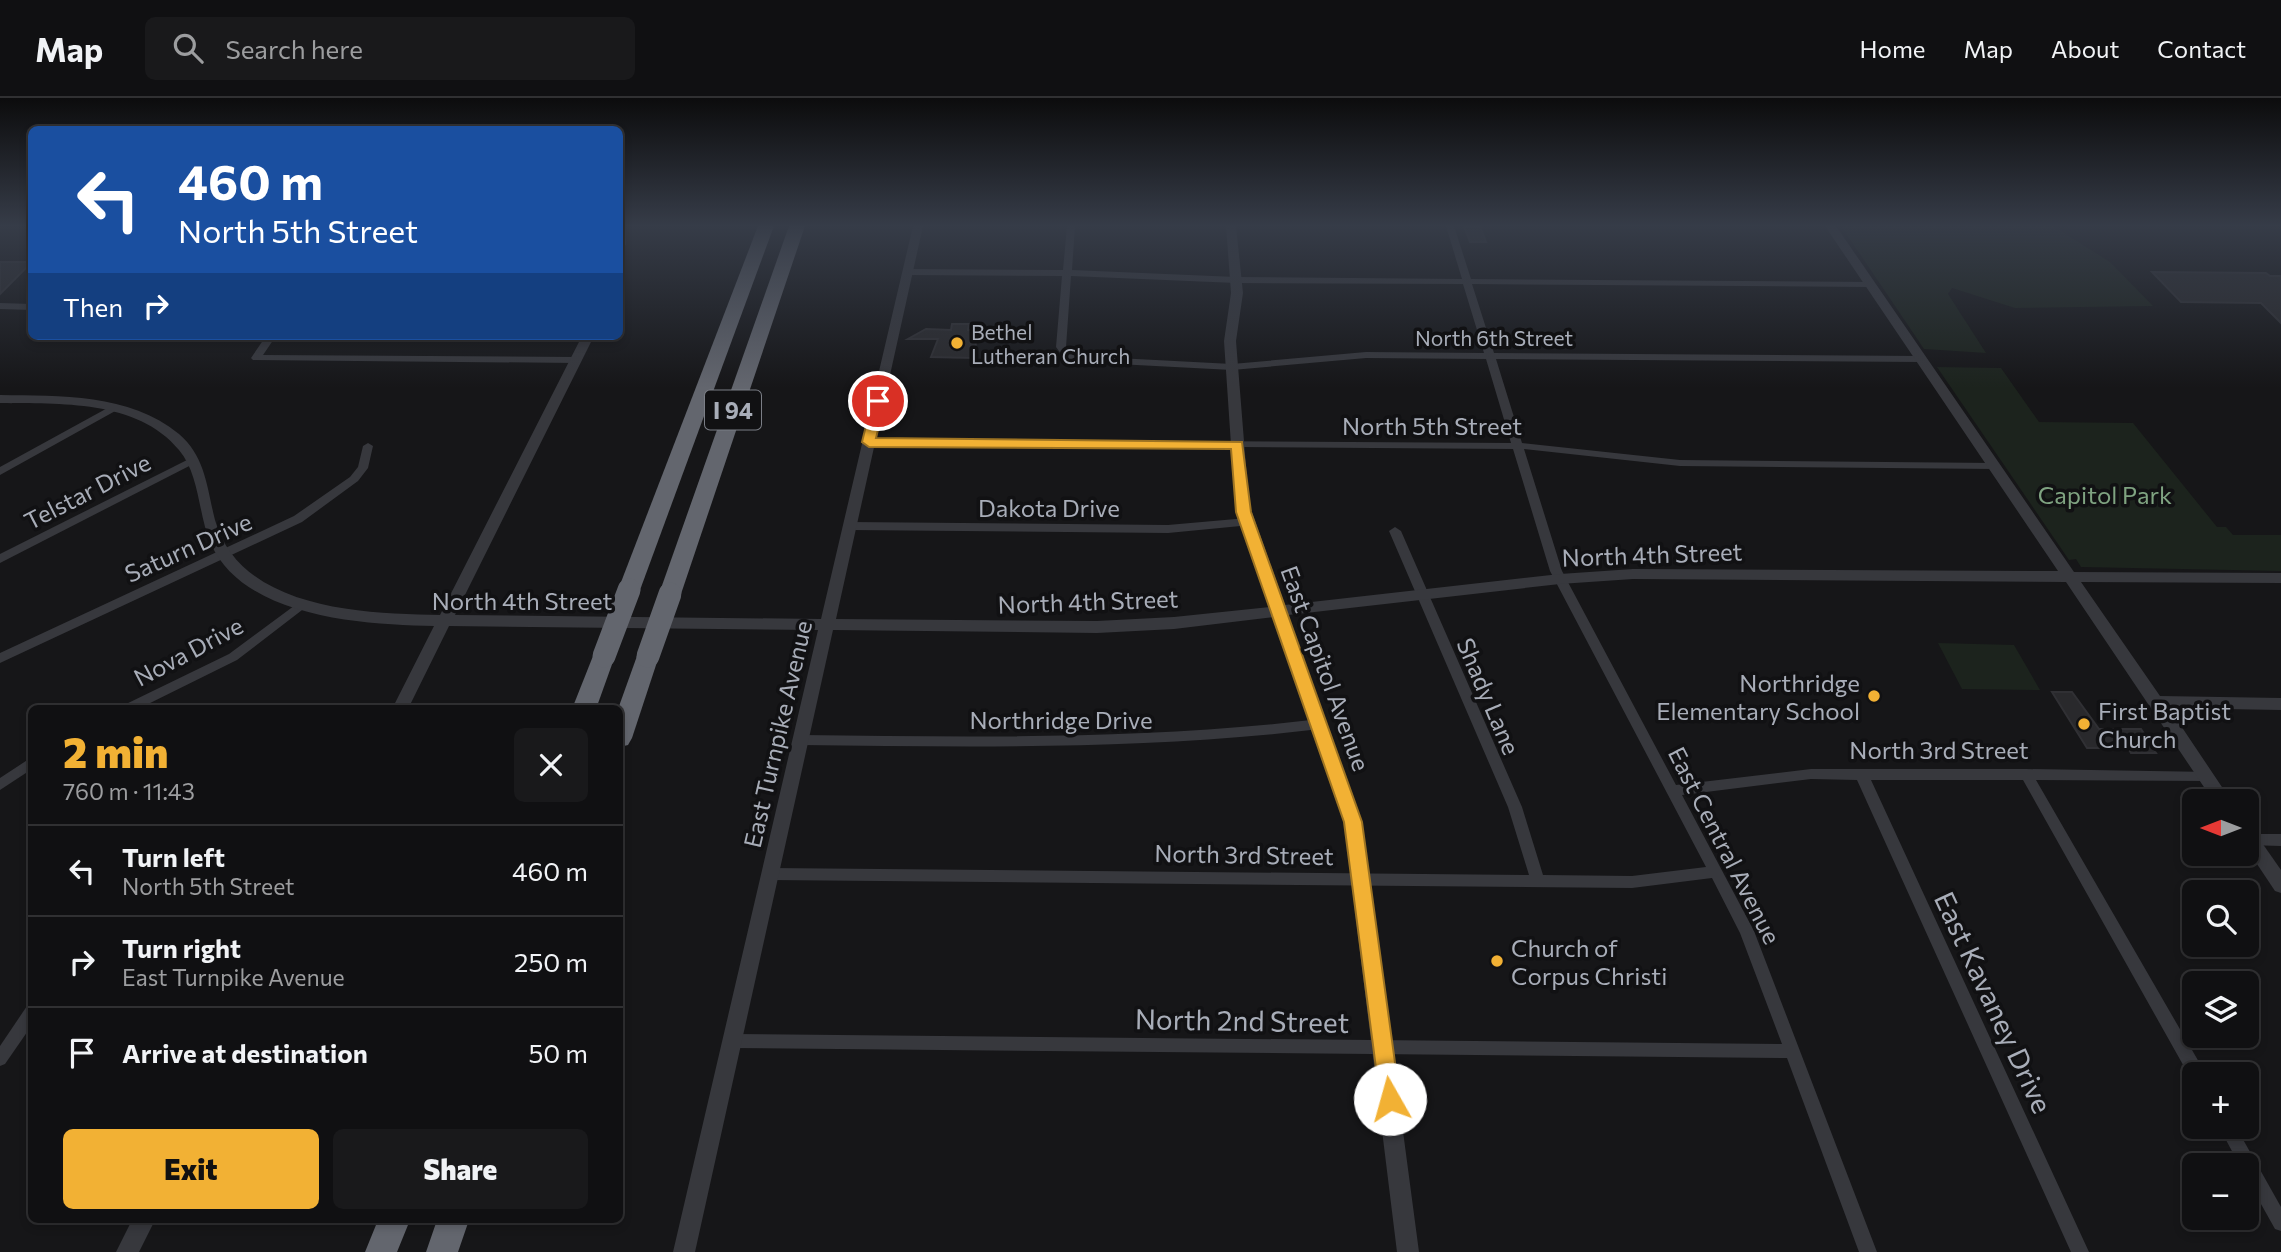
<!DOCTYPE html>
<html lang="en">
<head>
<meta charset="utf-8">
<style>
  :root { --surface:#101012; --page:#19191b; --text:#f1f3f6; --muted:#9c9d9f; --line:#303032; --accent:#f2b134 }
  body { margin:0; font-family:Commissioner,sans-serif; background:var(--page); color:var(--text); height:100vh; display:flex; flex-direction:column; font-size:26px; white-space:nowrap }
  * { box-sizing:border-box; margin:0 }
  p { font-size:23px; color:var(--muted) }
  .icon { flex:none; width:38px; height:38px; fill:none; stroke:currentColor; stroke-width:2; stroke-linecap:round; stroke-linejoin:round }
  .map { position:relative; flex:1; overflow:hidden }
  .drawer { position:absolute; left:28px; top:607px; width:595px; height:518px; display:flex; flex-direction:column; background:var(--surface); border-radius:10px; box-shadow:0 4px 10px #0003,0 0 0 2px var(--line) }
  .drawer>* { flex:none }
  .guide { position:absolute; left:28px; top:28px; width:595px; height:214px; border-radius:10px; box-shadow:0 4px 10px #0003,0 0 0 2px var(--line); background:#1a4fa0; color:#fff; overflow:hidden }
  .needle { width:46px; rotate:270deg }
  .fabs { position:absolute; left:2182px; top:691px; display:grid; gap:14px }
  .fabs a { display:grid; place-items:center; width:77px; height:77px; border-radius:10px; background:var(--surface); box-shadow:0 4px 10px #0003,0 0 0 2px var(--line); font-size:35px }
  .pin { position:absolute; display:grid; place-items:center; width:60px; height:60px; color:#fff; margin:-30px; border:4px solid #fff; border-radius:50%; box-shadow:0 2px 7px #0007 }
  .me { position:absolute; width:77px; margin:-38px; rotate:353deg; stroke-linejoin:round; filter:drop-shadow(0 0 5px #0008) }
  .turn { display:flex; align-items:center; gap:24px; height:147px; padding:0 35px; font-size:32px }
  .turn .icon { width:91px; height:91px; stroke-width:2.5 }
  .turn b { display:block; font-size:49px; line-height:60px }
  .then { display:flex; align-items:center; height:66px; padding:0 35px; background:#0003; gap:14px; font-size:26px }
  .round { display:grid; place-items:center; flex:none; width:74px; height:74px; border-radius:10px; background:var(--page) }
  .head { display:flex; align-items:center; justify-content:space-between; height:119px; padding:0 35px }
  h1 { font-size:42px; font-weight:800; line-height:52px; color:var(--accent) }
  .button { display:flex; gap:14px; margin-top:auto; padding:14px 35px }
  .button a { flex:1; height:80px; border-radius:10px; background:var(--accent); color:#111; font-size:28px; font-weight:800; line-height:80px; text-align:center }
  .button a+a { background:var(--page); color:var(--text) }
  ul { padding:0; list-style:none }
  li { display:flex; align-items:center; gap:21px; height:91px; padding:0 35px; border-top:2px solid var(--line) }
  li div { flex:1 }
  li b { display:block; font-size:26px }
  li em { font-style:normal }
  header { display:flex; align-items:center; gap:42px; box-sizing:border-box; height:98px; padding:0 35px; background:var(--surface); border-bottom:2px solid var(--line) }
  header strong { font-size:33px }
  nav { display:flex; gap:38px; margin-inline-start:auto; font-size:24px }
  .search { width:490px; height:63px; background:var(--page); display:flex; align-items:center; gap:18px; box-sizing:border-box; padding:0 24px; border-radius:10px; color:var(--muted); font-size:26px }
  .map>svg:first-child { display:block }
</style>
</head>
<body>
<header>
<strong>Map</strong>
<div class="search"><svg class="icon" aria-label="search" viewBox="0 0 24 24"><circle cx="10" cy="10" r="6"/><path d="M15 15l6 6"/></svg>Search here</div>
<nav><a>Home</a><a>Map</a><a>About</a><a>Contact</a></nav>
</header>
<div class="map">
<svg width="2281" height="1154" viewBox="0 0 2281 1154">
  <rect width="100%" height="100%" fill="#161618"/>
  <g fill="#1c231d">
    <polygon points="1841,128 2053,128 2110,164 2153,208 2015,210 1952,190 1948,196 1986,255 1924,251"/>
    <polygon points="1937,269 2001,270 2039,324 2133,325 2217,429 2226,429 2233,437 2281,437 2281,473 2081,469 2076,461 2069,462"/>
    <polygon points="1938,545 2014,547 2040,592 1962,591"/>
  </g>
  <g fill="#29292c" stroke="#303034" stroke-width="2">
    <polygon points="1464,128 1480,128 1486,144 1470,144"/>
    <polygon points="0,164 32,164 0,196"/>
    <polygon points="2152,174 2266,175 2270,178 2281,178 2281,225 2261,205 2181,204"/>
    <polygon points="952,226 969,226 968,232 985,232 983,241 976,241 975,260 931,259 938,241 908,241 926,231 951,232"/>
    <polygon points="2052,594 2072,594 2099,631 2141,631 2156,655 2131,655 2128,650 2087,650"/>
  </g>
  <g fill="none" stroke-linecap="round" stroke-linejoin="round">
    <g fill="#37383d" fill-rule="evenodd">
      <path d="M1067,128h8l-3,44 164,7 226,2 -16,-53h8l17,53 402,3 1,2 -4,3 -398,-3 22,69 427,3 5,3 -5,3 -425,-3 26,84 158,17 315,3 5,3 -5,3 -315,-3 -156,-17 38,122 114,214 135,-16h215l185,3 2,4 -2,4 -5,1 -170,-1 167,289 2,5h-11v7l-3,-2 -168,-299h-152l218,472h-18l-214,-472 -46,-1 -129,16 72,136 123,321h-18l-72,-194 -1054,-10 -5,-2 -3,-5 3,-5 5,-2 1049,10 -42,-111 -28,-55 -80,10 -862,-8 -5,-2 -2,-4 2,-4 5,-2 759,7 -21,-68 -119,-276 6,-4 6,4 121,276 21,68 89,1 74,-9 -156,-296 -37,-122 -648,-5v-4l4,-1 642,4 -25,-84 -120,-1 -134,12 -153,-8 -15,-4 -8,-11 6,-71 -154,-1 -4,-3 4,-3 155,1zM1071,178l165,7 227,1 21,69 -118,-1 -134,12 -153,-8 -9,-2 -4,-7z"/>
      <polygon points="0,205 32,206 32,212 0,211"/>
      <polygon points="266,238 276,238 263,257 576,259 581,262 576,265 253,262 251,260"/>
      <polygon points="113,307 118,310 117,312 0,377 0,369"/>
      <polygon points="368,345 373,348 368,370 358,383 302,424 0,565 0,555 294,418 350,379 358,369 363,348"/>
      <polygon points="193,359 198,362 197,364 0,465 0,456"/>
      <polygon points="1247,420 1251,421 1252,424 1251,427 1168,435 850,432 845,428 850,424 1168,427"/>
      <polygon points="302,502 308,506 306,509 237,562 138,611 120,611 122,608 229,556"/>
      <path d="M1320,621l4,2 2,3 -2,3 -4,2c-173,21 -345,18 -519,16l-5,-1 -1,-4 1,-4 5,-1c174,2 346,5 519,-16z"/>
      <polygon points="32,659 32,671 0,692 0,680"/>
      <polygon points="2250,736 2281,736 2281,748 2247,747 2247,737"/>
      <polygon points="32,906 32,927 5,966 0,968 0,948 27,908"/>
      <polygon points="2219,1029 2236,1029 2281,1109 2281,1133 2275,1131 2247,1081 2247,1068 2240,1068"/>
    </g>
    <g fill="#37383d" fill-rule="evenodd">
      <polygon points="620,128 626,128 626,147 620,150"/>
      <path d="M913,128h10l-87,393 261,2 77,-4 96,-10 -35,-103 -11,-163 7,-48 -5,-67h10l7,67 -7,48 13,163 36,101 275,-31 73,-5 425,2 -233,-345h11l238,346 207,1v10l-200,-1 79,114 121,2v12l-112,-2 63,94h-18l-148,-220 -433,-3 -73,5 -272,31 74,207 57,430h-22l-53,-430 -70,-205 -100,12 -77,4 -264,-3 -138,622h-22l145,-622 -369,-4 -41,83h-16l42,-83c-69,-1 -190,-8 -223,-82 -13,-29 -11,-69 -32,-94 -42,-51 -120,-46 -179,-47v-8c60,1 129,-2 179,39 27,23 28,55 36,86 25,90 150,94 225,95l142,-279h12l-139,279 366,4z"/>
      <polygon points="2247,730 2253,732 2281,772 2281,795 2275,793 2247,751"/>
      <polygon points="132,1122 155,1122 139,1154 116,1154"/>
    </g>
    <g fill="#63666e" fill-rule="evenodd">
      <polygon points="758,128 774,128 640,492 637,497 621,497 618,492"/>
      <polygon points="789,128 805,128 681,496 678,501 662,501 659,496"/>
      <polygon points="604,550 612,552 615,558 596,611 572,611 593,558 596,552"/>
      <polygon points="648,550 656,552 659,558 632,640 628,647 620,649 618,611 637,558 640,552"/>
      <polygon points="378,1122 410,1122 397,1154 365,1154"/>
      <polygon points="437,1122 469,1122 458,1154 426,1154"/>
    </g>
    <g stroke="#63666e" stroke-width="23">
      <polyline points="604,558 629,492"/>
      <polyline points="648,558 670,496"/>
    </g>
  </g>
  <linearGradient id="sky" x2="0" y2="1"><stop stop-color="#0c0c0d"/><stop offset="0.44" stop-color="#363c48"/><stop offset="1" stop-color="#363c48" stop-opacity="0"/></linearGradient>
  <rect width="2281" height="290" fill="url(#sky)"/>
  <polygon fill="#f2b134" stroke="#9d7322" stroke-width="2" points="878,299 885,303 876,340 1242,344 1251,414 1362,724 1400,1001 1397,1008 1390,1011 1383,1008 1380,1001 1344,724 1236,414 1231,351 869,349 862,344 872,303"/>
  <g fill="#f2b134" stroke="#111113" stroke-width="2.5">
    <circle cx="957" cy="245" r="7"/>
    <circle cx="1874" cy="598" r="7"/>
    <circle cx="2084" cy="626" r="7"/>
    <circle cx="1497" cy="863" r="7"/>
  </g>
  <g text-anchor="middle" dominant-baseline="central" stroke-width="7" stroke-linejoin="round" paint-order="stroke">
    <g font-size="21" fill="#a8adb8" stroke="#111113" text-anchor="start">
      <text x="971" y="233">Bethel<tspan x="971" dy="24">Lutheran Church</tspan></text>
    </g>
    <g font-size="21" fill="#a8adb8" stroke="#111113">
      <text x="1494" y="239">North 6th Street</text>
    </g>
    <rect fill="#111113" stroke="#7b7e86" stroke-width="2" x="705" y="292.5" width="56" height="39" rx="5"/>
    <g font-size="23" font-weight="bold" fill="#a8adb8">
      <text x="733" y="312">I 94</text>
    </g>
    <g font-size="24" fill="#a8adb8" stroke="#111113">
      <text x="1432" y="327">North 5th Street</text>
      <text transform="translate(87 393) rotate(-27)">Telstar Drive</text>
      <text x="1049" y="409">Dakota Drive</text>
      <text transform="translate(188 449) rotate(-24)">Saturn Drive</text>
      <text transform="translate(1652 456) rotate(-2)">North 4th Street</text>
      <text x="522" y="502">North 4th Street</text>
      <text transform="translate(1088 503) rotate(-2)">North 4th Street</text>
      <text transform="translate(188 553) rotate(-28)">Nova Drive</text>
      <text transform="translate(1326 570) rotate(70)">East Capitol Avenue</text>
      <text transform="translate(1489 598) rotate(67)">Shady Lane</text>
      <text x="1061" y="621">Northridge Drive</text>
      <text transform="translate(777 636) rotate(-77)">East Turnpike Avenue</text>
      <text x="1939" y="651">North 3rd Street</text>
      <text transform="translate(1725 747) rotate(63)">East Central Avenue</text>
      <text transform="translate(1244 756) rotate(1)">North 3rd Street</text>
    </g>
    <g font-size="24" fill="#7fa381" stroke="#111113">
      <text x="2105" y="396">Capitol Park</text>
    </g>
    <g font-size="24" fill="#a8adb8" stroke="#111113" text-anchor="start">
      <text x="1860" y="584" text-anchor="end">Northridge<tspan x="1860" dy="28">Elementary School</tspan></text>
      <text x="2098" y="612">First Baptist<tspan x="2098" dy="28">Church</tspan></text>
      <text x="1511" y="849">Church of<tspan x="1511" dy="28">Corpus Christi</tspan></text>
    </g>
    <g font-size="28" fill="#a8adb8" stroke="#111113">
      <text transform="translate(1994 904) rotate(65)">East Kavaney Drive</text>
      <text transform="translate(1242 922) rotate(1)">North 2nd Street</text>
    </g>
  </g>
</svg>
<div class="fabs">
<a><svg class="needle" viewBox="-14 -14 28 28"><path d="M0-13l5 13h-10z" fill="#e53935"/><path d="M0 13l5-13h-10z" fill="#9c9d9f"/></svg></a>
<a><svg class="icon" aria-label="search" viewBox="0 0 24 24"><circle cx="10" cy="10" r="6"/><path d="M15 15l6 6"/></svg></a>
<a><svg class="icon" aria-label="layers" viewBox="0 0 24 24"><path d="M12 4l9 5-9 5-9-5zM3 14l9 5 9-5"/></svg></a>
<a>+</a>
<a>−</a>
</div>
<div class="pin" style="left:878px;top:303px;background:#d93025"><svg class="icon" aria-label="arrive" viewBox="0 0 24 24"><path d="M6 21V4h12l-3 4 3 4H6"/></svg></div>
<svg class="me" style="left:1390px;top:1001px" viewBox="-20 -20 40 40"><circle r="19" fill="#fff"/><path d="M0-13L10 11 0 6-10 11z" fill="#f2b134"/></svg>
<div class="guide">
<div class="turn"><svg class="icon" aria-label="left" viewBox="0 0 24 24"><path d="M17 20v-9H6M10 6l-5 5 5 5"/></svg><div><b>460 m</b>North 5th Street</div></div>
<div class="then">Then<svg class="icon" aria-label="right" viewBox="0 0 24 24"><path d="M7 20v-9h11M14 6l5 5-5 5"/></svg></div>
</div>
<section class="drawer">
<div class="head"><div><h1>2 min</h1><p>760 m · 11:43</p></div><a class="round"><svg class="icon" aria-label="close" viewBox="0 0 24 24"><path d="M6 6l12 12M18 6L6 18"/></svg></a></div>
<ul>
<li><svg class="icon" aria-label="left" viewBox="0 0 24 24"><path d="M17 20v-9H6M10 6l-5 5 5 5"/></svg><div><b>Turn left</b><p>North 5th Street</p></div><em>460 m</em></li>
<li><svg class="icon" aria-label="right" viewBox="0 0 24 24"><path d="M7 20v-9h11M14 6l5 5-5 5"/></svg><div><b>Turn right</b><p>East Turnpike Avenue</p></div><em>250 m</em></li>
<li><svg class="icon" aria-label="arrive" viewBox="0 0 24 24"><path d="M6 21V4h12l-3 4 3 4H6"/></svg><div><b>Arrive at destination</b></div><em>50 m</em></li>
</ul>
<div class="button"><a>Exit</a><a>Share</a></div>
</section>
</div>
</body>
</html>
